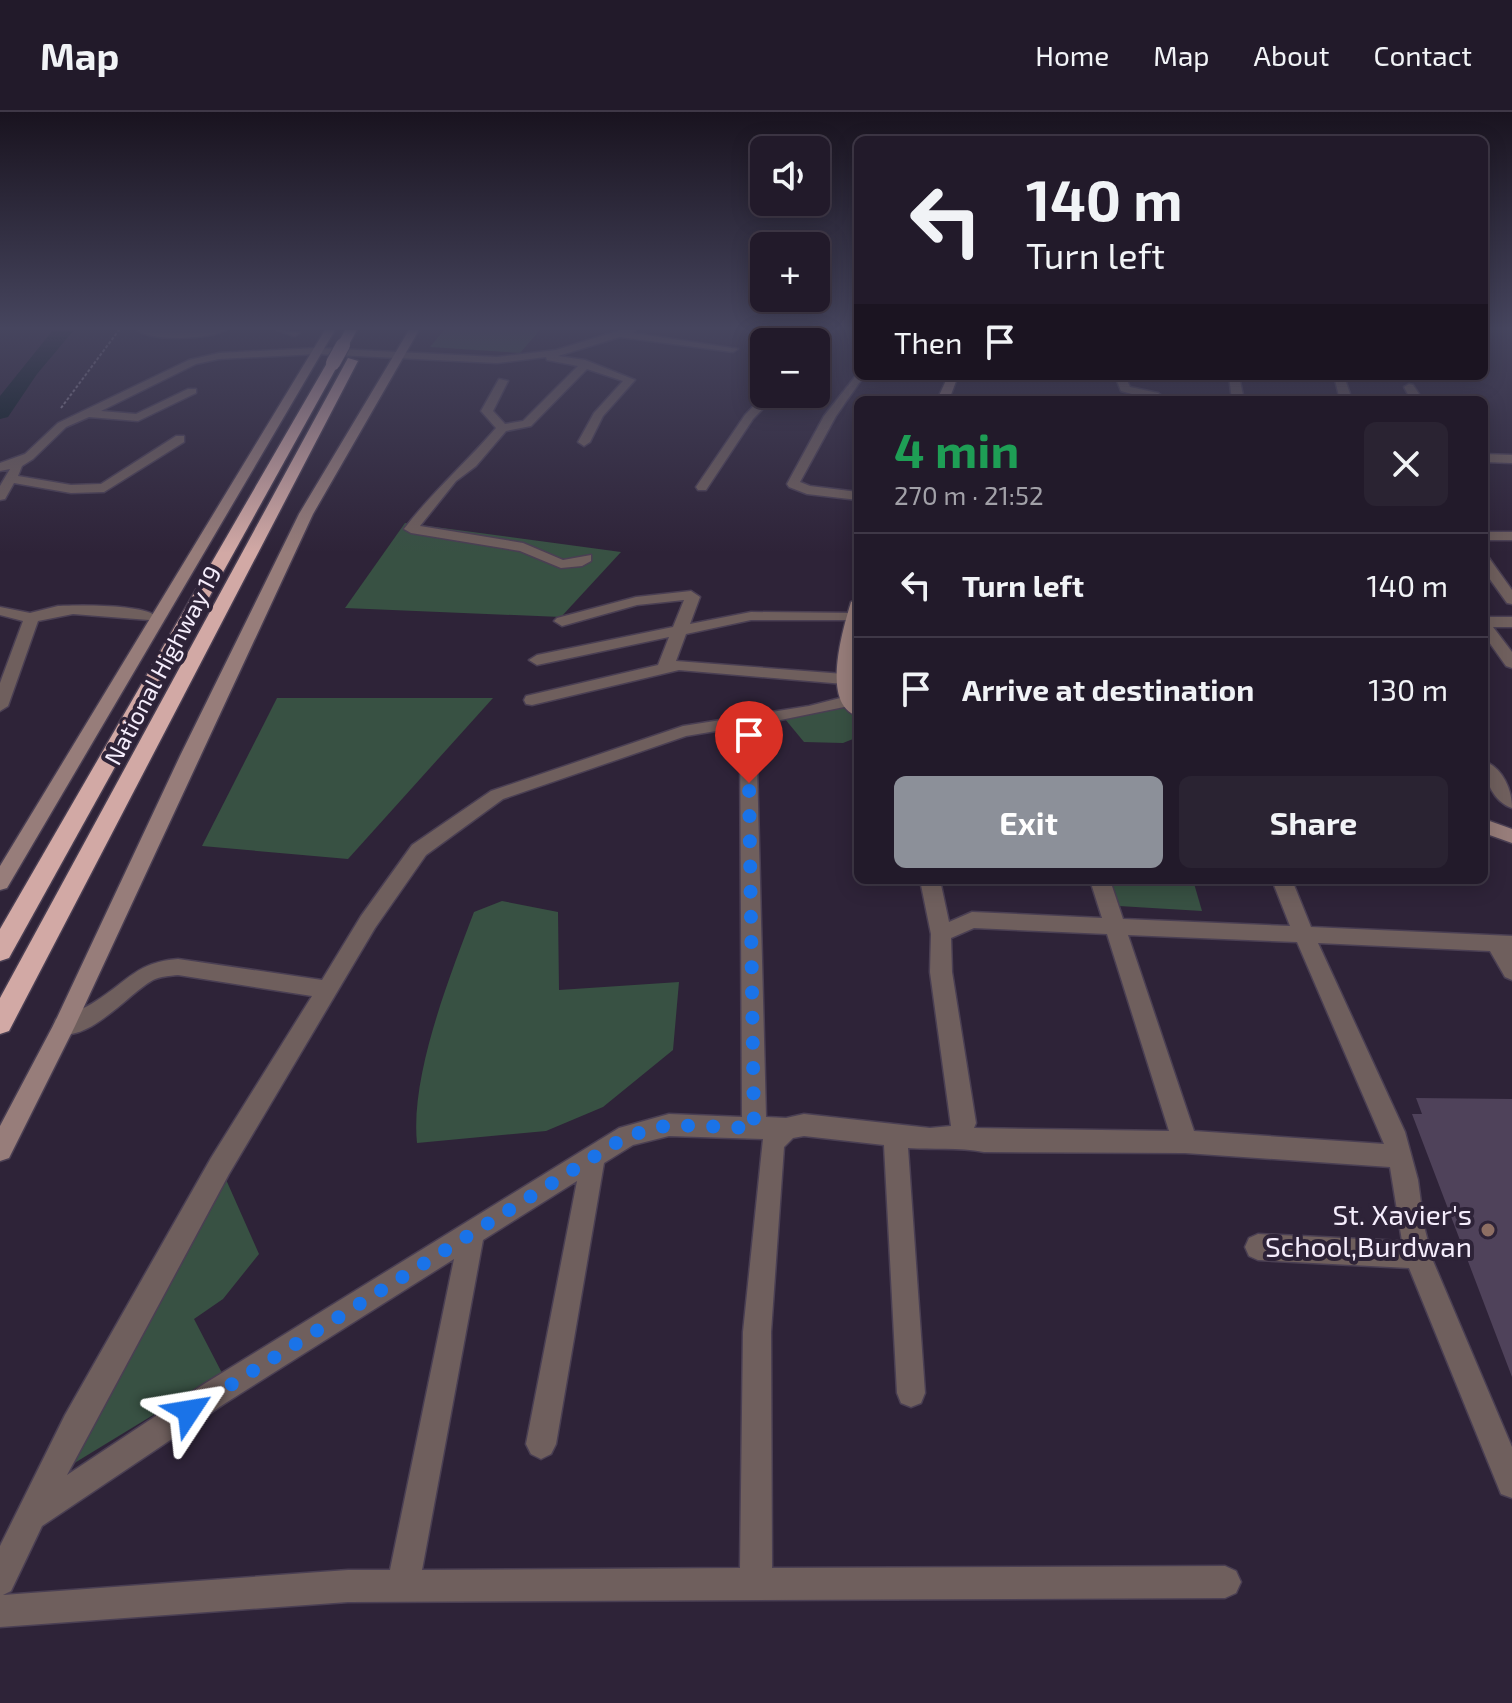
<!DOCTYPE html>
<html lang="en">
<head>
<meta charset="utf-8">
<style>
  :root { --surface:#221a2a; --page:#2a2332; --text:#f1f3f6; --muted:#a2a1a8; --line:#3f3847; --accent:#8c9099 }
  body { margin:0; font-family:"Exo 2",sans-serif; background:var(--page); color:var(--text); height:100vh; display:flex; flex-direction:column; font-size:30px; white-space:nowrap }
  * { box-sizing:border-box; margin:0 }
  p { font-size:26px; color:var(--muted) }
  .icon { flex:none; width:44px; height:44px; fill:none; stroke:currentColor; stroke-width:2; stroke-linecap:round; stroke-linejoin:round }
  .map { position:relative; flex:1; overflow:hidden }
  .side { position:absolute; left:854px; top:284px; width:634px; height:488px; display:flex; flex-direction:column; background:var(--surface); border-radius:12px; box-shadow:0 4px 20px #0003,0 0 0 2px var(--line) }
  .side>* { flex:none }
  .guide { position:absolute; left:854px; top:24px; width:634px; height:244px; border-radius:12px; box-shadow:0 4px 20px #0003,0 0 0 2px var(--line); background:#221a2a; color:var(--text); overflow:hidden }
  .controls { position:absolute; left:750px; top:24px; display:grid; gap:16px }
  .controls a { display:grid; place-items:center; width:80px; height:80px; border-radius:12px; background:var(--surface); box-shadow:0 4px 20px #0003,0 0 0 2px var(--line); font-size:40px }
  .pin { position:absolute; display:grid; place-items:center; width:68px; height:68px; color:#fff; margin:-82px -34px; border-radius:50% 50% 50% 0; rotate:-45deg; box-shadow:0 0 8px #0007 }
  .pin .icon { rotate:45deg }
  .me { position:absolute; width:88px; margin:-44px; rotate:57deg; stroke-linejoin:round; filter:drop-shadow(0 0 6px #0008) }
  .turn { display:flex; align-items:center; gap:28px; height:168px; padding:0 40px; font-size:36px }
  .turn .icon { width:104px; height:104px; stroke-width:2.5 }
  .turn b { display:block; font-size:56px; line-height:68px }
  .then { display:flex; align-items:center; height:76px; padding:0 40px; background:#0003; gap:16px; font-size:30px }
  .round { display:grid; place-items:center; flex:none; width:84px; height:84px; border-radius:12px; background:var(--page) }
  .head { display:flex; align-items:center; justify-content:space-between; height:136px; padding:0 40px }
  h1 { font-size:48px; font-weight:700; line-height:60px; color:#1e9e55 }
  .action { display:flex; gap:16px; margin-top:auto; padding:16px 40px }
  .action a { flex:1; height:92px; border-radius:12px; background:var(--accent); color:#fff; font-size:32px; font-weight:700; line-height:92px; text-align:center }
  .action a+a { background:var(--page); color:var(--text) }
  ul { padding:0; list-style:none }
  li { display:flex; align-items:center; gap:24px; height:104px; padding:0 40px; border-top:2px solid var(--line) }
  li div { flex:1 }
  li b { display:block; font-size:30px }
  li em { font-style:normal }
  header { display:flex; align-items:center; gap:48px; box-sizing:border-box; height:112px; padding:0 40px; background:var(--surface); border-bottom:2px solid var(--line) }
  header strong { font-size:38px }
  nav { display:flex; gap:44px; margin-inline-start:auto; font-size:28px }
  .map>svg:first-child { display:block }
</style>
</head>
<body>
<header>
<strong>Map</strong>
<nav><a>Home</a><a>Map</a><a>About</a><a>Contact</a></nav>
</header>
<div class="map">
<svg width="1512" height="1591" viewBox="0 0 1512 1591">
  <rect width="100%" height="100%" fill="#2e2338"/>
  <g fill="#385143">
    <polygon points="444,218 540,218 520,241 430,235"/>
    <polygon points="405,411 621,440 561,505 345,496"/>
    <polygon points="277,586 493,586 348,747 202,734"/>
    <polygon points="851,591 858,592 858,625 843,631 804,630 780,601"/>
    <polygon points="1095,768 1193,768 1202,799 1102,793"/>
    <path d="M502,789l56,11 1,78 120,-8 -6,68 -70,57 -57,24 -129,12c-7,-68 33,-167 57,-231z"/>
    <polygon points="220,1054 259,1142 223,1187 194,1207 222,1261 63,1358"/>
  </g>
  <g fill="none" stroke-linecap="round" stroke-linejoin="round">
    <polygon fill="#02171a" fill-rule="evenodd" points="53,218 74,218 37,262 8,305 0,307 0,284"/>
  </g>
  <polygon fill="#4f425a" points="1416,986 1512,987 1512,1265 1412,1002 1422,1002"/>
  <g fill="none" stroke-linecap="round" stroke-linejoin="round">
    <defs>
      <g id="street">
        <path d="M137,218h89c-16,9 -73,12 -89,0z"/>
        <polygon points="276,218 300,221 295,224"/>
        <path d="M621,218h15l-3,3 105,16 -5,3 -113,-15 -62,19 27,4 50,20 -32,36 -13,26 -6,4 -6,-4 16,-29 29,-32 -36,-12 -56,57 -25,5 -30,35 -20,15 -36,45 103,17 40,17 28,-5v6l-9,5 -21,2 -41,-17 -109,-18 -7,-4c28,-37 62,-66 92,-101l-15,-17 18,-32 9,2 -15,30 12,13 18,-3 55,-55 -31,-6 -1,-3 -49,6 -180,-9 -98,5 -23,5 -95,47 35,3 52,-25h8v4l-58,28 -49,-4 -23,10 -33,32 -11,7 -4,10 53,9 30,-1 75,-48h8v6l-80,50 -33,1 -57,-10 -9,16 -5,1v-14l10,-17 -10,2v-8l25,-9 33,-31 131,-63 30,-7 98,-5 180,9 59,-7z"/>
        <polygon points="812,218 822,218 816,232 807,230"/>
        <polygon points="858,261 858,264 864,264 836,304 800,370 810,374 858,380 858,388 807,382 789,375 787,372 824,304"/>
        <polygon points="1115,264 1125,264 1130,275 1158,281 1167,288 1154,288 1121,279"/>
        <polygon points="1229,264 1239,264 1244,288 1232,288"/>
        <polygon points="1334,264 1344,264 1352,288 1340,288"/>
        <polygon points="1409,272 1413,273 1423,288 1411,288 1404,275"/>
        <polygon points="765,282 777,282 753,307 706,378 698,378 696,375 745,303"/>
        <polygon points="1484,342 1512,343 1512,351 1484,350"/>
        <rect x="1484" y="420" width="28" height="8"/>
        <polygon points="1484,445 1489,446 1512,478 1512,492 1507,491 1484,459"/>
        <polygon points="691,479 700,485 690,512 751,500 854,501 858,502 858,508 751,508 686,522 676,549 844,562 852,567 844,572 679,558 532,593 526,592 524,588 526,584 658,553 669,525 537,553 529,548 537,543 673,515 684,488 637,493 562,514 554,509 557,506 636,485"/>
        <path d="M58,494c21,-1 83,-2 98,10l-7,4 -76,-6 -35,7 -30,85 -8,5v-28l23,-62 -23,-6v-8l30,6z"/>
        <polygon points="1484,505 1512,505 1512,515 1493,515 1512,540 1512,556 1506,554 1484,523"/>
        <path d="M848,584l8,5 -2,4 -98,20 10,392 20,1 18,-4 126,14 21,-2 -21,-154 1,-38 -11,-54h20l9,42 23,-10 130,6 -12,-38h20l13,39 167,7 -18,-46h20l19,47 201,9v44l-7,-3 -15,-26 -172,-8 87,189 13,48 6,46 9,35 79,186v51l-11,-4 -92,-226 -151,-8 -9,-4 -4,-9 4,-9 9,-4 144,7 -12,-74 -205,-14 -201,-1c-26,-5 -50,-2 -76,-4l17,245 -4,10 -10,4 -10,-4 -4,-10 -13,-248 -80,-9 -11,2 -9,9 -13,185 1,236 453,-2 11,5 5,11 -5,11 -11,5 -877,4 -348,25v-81l65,-131 146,-257 101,-162 -134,-21c-9,1 -17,1 -25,5 -24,13 -65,64 -97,53l-3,-7 3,-7c14,-5 28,-10 40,-18 32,-20 41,-39 82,-42l144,21 39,-64 51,-71 79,-54 192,-65 126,-20zM740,615l2,390 -73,-3 -50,14 -415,256 -137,91 162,-301 146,-246 51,-73 77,-56 183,-63zM974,816l133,6 62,197 -195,-3 2,-5 -24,-151 -1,-34zM1128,823l169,7 87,202 -190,-13zM669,1024l94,3 -20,193 -3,236 -318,2 61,-330 94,-59 -51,263 5,10 10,5 10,-5 5,-10 48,-281 29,-18zM454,1147l-64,311h-42l-345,25 8,-4 31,-65 182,-122z"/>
        <path d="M1484,649c19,7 28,29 28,47 -19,-6 -28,-29 -28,-47z"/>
      </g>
      <g id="secondary">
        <polygon points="325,218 335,218 7,776 0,778 0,754"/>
        <polygon points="409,218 419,218 313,402 75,914 9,1046 0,1049 0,1014 55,910 180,644 299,402"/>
        <polygon points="948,264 958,264 949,288 937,288"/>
        <path d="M858,486l-5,78 5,40c-38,-11 -15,-87 -7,-114z"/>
        <polygon points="1484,707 1512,717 1512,731 1484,721"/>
      </g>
      <g id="highway">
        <polygon points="345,218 357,218 347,236 343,237 337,233"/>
        <polygon points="348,246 358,249 9,919 0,922 0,886"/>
        <polygon points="333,247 339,251 9,846 0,849 0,817 327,251"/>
      </g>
    </defs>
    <use href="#street" stroke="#4a3f53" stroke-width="3"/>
    <use href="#secondary" stroke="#4a3f53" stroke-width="3"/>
    <use href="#highway" stroke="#4a3f53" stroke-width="3"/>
    <polyline stroke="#958b9d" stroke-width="2" stroke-dasharray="3 2" stroke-linecap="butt" points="61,296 119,218"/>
    <use href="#street" fill="#6f5f5d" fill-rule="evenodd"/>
    <use href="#secondary" fill="#977d7a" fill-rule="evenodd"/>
    <use href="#highway" fill="#d2a9a5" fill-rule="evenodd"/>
    <defs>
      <polyline id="highway-bridge" points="333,251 343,233"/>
    </defs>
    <use href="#highway-bridge" stroke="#4a3f53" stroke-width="16" stroke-linecap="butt"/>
    <use href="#highway-bridge" stroke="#d2a9a5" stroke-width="14"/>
  </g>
  <linearGradient id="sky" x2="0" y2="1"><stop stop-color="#19131f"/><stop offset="0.49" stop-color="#46455e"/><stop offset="1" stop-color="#46455e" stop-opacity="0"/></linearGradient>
  <rect width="1512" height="441" fill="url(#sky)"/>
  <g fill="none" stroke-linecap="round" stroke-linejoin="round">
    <polyline stroke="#1a73e8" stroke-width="14" stroke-dasharray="0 25.2" points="189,1299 627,1024 669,1013 754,1016 749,671"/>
  </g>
  <circle fill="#8d6e63" stroke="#2e2338" stroke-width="3" cx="1488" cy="1118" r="8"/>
  <g text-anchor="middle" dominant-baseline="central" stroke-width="8" stroke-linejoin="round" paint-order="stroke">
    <g font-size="24" fill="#f5edfc" stroke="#2e2338">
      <text transform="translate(162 553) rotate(-62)">National Highway 19</text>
    </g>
    <g font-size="28" fill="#f5edfc" stroke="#2e2338" text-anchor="end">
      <text x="1472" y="1102">St. Xavier's<tspan x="1472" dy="32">School,Burdwan</tspan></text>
    </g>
  </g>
</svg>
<div class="controls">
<a><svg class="icon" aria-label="sound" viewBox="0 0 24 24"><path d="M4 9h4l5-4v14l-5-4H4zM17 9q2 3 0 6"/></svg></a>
<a>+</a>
<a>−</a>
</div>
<div class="pin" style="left:749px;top:671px;background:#d93025"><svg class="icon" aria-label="arrive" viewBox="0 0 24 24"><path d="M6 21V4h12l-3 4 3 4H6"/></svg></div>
<svg class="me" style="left:189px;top:1299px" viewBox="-20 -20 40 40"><path d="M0-17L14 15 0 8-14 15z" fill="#1a73e8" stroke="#fff" stroke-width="4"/></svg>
<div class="guide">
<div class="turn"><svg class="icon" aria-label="left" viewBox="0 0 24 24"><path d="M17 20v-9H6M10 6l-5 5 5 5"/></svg><div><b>140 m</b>Turn left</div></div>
<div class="then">Then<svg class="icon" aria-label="arrive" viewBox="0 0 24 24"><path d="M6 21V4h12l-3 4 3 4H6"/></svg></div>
</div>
<section class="side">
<div class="head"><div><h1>4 min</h1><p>270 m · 21:52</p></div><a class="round"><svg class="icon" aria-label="close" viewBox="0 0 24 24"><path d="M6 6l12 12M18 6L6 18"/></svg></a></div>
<ul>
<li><svg class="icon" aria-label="left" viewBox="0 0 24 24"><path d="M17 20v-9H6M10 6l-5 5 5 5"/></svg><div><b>Turn left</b></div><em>140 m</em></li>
<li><svg class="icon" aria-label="arrive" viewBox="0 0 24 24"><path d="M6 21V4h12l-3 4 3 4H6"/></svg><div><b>Arrive at destination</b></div><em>130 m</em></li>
</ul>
<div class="action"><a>Exit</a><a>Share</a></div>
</section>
</div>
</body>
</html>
